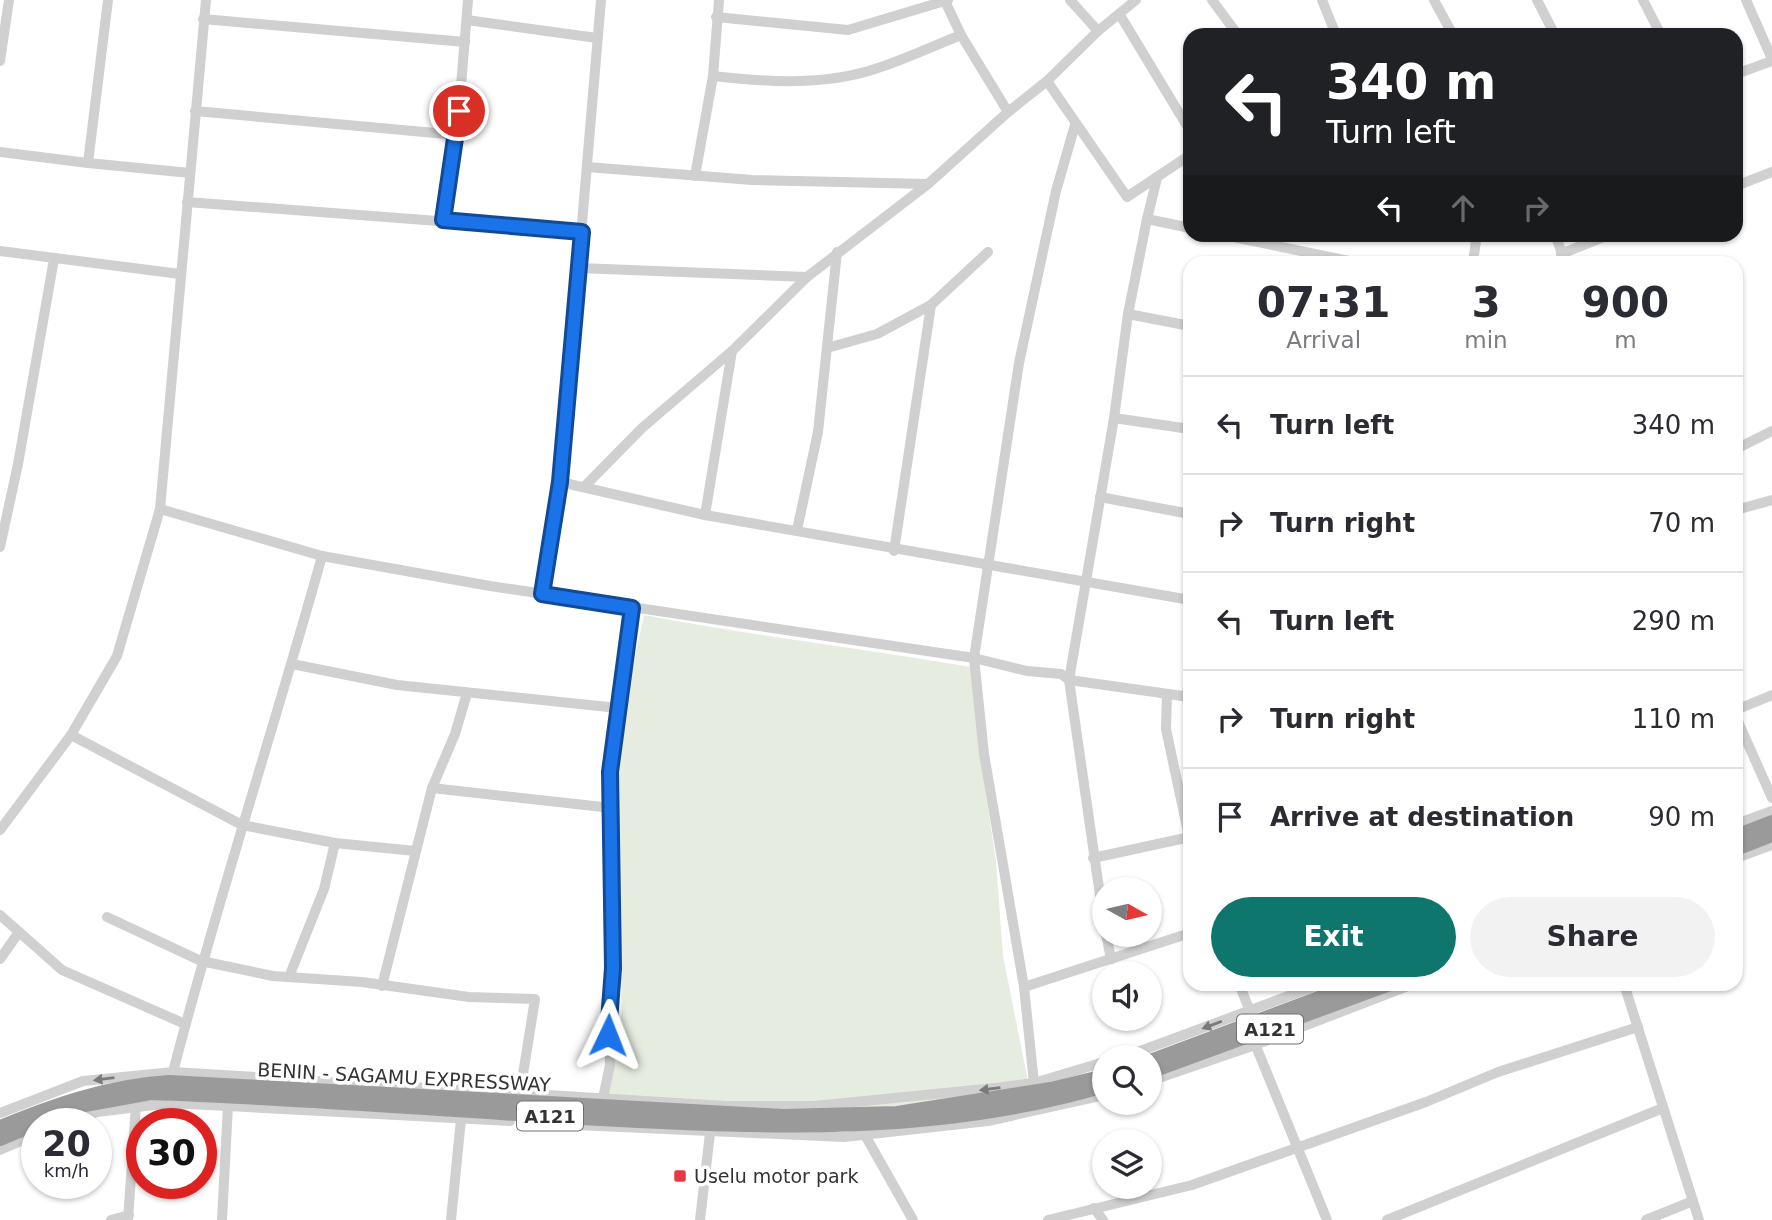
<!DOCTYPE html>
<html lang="en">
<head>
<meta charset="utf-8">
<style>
  :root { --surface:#fff; --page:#f2f2f3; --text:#2b2b33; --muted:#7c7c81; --line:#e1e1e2; --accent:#0f766e }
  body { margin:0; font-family:"DejaVu Sans",sans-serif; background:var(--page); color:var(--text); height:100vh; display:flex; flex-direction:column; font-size:26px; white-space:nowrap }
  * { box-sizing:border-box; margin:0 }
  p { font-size:23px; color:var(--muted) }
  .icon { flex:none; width:38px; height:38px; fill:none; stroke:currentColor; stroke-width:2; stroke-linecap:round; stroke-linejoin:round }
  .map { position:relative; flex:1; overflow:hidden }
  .panel { position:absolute; left:1183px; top:256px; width:560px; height:735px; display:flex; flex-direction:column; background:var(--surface); border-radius:21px; box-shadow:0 2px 5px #0004 }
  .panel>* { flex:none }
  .hud { position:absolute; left:1183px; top:28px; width:560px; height:214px; border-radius:21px; box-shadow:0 2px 5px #0004; background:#202124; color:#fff; overflow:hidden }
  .needle { width:46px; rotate:98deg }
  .fabs { position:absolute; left:1092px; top:877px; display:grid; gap:14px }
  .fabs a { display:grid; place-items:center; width:70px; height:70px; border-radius:50%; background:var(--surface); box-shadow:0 2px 5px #0004; font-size:35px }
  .speed { position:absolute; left:21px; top:1108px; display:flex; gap:14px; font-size:35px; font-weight:700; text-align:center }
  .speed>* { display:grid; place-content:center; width:91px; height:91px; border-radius:50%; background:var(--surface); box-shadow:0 2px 5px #0004; line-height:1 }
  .speed small { font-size:18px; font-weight:400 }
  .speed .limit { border:10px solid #d22; background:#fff; color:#111 }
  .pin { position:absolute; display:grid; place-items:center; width:60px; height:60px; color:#fff; margin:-30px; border:4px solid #fff; border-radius:50%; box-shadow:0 2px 7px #0007 }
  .me { position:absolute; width:77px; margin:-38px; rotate:2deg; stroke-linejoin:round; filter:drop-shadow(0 0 5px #0008) }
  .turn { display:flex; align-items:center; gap:24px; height:147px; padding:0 28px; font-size:32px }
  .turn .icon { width:91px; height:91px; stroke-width:2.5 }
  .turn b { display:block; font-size:49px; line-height:60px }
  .lanes { display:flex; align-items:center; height:66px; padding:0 28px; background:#0003; justify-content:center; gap:35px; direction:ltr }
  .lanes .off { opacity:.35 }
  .eta { display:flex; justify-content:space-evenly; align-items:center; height:119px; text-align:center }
  .eta b { font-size:42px; font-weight:800; line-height:49px }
  .button { display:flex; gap:14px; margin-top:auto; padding:14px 28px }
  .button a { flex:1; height:80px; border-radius:42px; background:var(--accent); color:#fff; font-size:28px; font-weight:800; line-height:80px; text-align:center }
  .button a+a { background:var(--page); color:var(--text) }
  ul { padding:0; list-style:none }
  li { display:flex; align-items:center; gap:21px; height:98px; padding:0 28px; border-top:2px solid var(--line) }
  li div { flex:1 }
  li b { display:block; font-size:26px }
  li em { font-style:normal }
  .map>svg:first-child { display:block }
</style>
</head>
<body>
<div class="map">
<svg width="1772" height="1220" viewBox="0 0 1772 1220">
  <rect width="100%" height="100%" fill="#fff"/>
  <path fill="#e6ecdf" d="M644,615c109,21 218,33 327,52l11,103 14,91 7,95 26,130c-94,19 -192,27 -288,26 -44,0 -90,-6 -134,-9l15,-93 -7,-155 3,-73 11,-97z"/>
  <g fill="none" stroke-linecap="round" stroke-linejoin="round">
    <g stroke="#d0d0d0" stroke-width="10">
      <polyline points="1070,0 1098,31"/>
      <polyline points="1212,0 1238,35"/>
      <polyline points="1322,0 1336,35"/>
      <polyline points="1434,0 1453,35"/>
      <polyline points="1537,0 1555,35"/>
      <polyline points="1643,0 1661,35"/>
      <polyline points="1746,0 1772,59"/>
      <polyline points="1120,15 1190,131"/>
      <polyline points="716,17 848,30 948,0"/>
      <polyline points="203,19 465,42"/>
      <polyline points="467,20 597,38"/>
      <polyline points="961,35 1008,112"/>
      <polyline points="0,61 9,0"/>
      <polyline points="1736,74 1772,61"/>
      <path d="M713,76c53,6 110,10 162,-7 29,-9 58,-23 86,-34l-16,-34"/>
      <polyline points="1047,81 1127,197 1190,155"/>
      <polyline points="195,111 457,135"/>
      <polyline points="0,152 88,163 108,0"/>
      <polyline points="88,163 190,173"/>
      <polyline points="587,167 752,180 928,184"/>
      <polyline points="695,176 713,76 719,0"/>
      <polyline points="1157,178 1147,219 1190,228"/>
      <polyline points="1736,186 1772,172"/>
      <polyline points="187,202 582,232"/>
      <polyline points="1147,219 1128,314 1114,418 1190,429"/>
      <polyline points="443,220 457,135 468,0"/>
      <polyline points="1219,234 1354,262"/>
      <polyline points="1555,234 1565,262"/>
      <polyline points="0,251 180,274"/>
      <polyline points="1561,254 1611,234"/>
      <polyline points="1473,262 1477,234"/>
      <polyline points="579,268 807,277"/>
      <polyline points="1128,314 1190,326"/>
      <polyline points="827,348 877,334 931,305 988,252"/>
      <polyline points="1736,449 1772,431"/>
      <polyline points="560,482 705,515 1190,600"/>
      <polyline points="584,487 642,428 732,351 807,277 928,184 1008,112 1047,81 1098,31 1136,0"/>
      <polyline points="1100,497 1190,514"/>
      <polyline points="160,509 322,556 490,586 974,658 1027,671 1061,674 1069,680 1190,697"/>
      <polyline points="1736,510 1772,500"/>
      <polyline points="705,515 732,351"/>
      <polyline points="797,530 818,432 837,252"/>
      <polyline points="0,547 18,464 54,259"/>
      <polyline points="894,551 931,305"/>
      <polyline points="542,594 560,482 601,0"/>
      <polyline points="292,664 397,685 618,708"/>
      <polyline points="1167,694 1166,729 1189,837"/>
      <polyline points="1736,710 1772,695"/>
      <polyline points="1736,717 1772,798"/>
      <polyline points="71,735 242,825 335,843 415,851"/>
      <polyline points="432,788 612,808"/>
      <polyline points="1736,824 1772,811"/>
      <polyline points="0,830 71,735 117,656 160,509 206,0"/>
      <polyline points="1093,858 1190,837"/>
      <polyline points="1736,858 1772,845"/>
      <polyline points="0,915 62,970 185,1024"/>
      <polyline points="107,917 201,961 273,976 362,982 469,997 535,999 520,1093"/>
      <polyline points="1104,923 1069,680 1114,418"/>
      <polyline points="1106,934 1111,959"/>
      <polyline points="0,959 19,932"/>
      <polyline points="289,977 324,889 335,843"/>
      <polyline points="1239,984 1250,1011"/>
      <polyline points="1624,984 1699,1220"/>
      <polyline points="382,986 432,788 455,734 467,693"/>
      <polyline points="1024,987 1190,933"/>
      <polyline points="1253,1039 1327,1220"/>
      <polyline points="1124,1057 1321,984"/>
      <path d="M173,1072c45,-174 101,-343 149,-516"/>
      <polyline points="1150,1081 1255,1045 1413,984"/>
      <polyline points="1034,1083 1024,987 984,754 974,658 1019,363 1056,191 1075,125"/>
      <polyline points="603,1098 610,1065 608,1012 613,968 609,772 632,608"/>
      <polyline points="0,1113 83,1081 173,1072 725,1106 814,1106 995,1088 1034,1083 1104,1062"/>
      <polyline points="62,1124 97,1112 170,1103 510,1121"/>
      <polyline points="577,1125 844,1137 988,1121 1104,1095"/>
      <polyline points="865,1135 913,1220"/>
      <polyline points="0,1150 37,1134"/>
      <polyline points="1094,1208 1103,1220"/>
      <polyline points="111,1220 129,1215"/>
      <polyline points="128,1220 136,1105"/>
      <polyline points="222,1220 228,1105"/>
      <polyline points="451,1220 461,1119"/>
      <polyline points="700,1220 710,1133"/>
      <polyline points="1048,1220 1192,1185 1426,1102 1498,1072 1638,1027"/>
      <polyline points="1387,1220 1663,1108"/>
      <polyline points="1646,1220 1693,1201"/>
    </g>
    <g stroke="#9a9a9a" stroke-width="14">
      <polyline points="1736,836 1772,822"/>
      <polyline points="1736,849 1772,835"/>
      <polyline points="1150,1061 1356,984"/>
      <polyline points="1150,1072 1390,984"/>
      <path d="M0,1127c56,-23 108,-41 169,-45l614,34 114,-3 154,-24 53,-13"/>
      <path d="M0,1139l79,-33 72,-13c150,5 300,18 449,26 171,9 339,16 504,-33"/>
    </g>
  </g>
  <defs><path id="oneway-solid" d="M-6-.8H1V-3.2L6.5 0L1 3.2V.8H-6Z" transform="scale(1.75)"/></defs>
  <g fill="#7a7a7a">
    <use href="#oneway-solid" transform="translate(1212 1025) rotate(159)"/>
    <use href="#oneway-solid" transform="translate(104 1079) rotate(173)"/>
    <use href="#oneway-solid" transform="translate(990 1089) rotate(173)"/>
  </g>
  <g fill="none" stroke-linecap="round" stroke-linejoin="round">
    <defs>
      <polyline id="route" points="459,111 443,220 582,232 560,482 542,594 632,608 610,772 613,968 608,1035"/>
    </defs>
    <use href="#route" stroke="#114b97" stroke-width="18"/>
    <use href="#route" stroke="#1a73e8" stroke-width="12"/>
  </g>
  <rect fill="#e63946" stroke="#fff" stroke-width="2.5" x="673" y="1169" width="14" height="14" rx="3.5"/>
  <g text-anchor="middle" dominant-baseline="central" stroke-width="7" stroke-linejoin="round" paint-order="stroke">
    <g fill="#fff" stroke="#707070" stroke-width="2">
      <rect x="1237" y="1014.5" width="66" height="29" rx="5"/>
      <rect x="517" y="1101.5" width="66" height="29" rx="5"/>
    </g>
    <g font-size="18" font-weight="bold" fill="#333">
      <text x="1270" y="1029">A121</text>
      <text x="550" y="1116">A121</text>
    </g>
    <g font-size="19" fill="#333" stroke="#fff">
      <text transform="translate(404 1077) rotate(3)">BENIN - SAGAMU EXPRESSWAY</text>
    </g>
    <g font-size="19" fill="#333" stroke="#fff" text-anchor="start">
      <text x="694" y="1176">Uselu motor park</text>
    </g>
  </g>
</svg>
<div class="fabs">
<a><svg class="needle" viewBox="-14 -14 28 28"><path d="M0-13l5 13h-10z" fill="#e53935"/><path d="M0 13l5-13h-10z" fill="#7c7c81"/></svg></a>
<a><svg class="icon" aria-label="sound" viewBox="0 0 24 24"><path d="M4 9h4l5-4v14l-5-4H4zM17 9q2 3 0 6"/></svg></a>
<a><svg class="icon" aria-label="search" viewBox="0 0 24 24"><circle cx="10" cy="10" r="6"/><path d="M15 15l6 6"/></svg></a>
<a><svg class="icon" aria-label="layers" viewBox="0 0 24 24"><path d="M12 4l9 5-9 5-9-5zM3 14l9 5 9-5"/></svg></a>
</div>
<div class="speed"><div>20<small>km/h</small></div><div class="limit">30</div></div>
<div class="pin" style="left:459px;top:111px;background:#d93025"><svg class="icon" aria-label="arrive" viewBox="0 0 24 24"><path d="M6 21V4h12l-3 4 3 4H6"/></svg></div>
<svg class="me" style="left:608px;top:1035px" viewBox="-20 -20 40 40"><path d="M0-17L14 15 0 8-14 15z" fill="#1a73e8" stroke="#fff" stroke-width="4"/></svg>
<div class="hud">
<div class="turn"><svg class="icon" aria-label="left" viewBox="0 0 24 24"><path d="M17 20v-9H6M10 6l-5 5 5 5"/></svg><div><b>340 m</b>Turn left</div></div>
<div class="lanes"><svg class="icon" aria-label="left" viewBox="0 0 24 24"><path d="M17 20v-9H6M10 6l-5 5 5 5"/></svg><svg class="icon off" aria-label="ahead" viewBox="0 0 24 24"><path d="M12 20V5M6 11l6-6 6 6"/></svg><svg class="icon off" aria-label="right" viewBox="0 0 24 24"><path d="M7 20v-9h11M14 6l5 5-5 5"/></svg></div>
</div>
<section class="panel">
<div class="eta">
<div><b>07:31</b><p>Arrival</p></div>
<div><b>3</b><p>min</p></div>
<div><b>900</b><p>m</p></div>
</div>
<ul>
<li><svg class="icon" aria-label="left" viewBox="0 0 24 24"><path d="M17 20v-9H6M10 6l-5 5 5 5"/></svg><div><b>Turn left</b></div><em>340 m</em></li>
<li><svg class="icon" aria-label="right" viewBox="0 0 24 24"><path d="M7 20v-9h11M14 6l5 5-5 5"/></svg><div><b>Turn right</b></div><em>70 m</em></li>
<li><svg class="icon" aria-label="left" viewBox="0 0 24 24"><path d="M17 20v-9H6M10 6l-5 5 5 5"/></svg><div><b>Turn left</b></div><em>290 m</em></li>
<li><svg class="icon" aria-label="right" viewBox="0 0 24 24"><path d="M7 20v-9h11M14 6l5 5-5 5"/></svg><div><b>Turn right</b></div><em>110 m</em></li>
<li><svg class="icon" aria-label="arrive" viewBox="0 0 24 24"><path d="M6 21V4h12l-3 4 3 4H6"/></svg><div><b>Arrive at destination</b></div><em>90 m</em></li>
</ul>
<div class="button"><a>Exit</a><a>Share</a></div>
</section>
</div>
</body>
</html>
